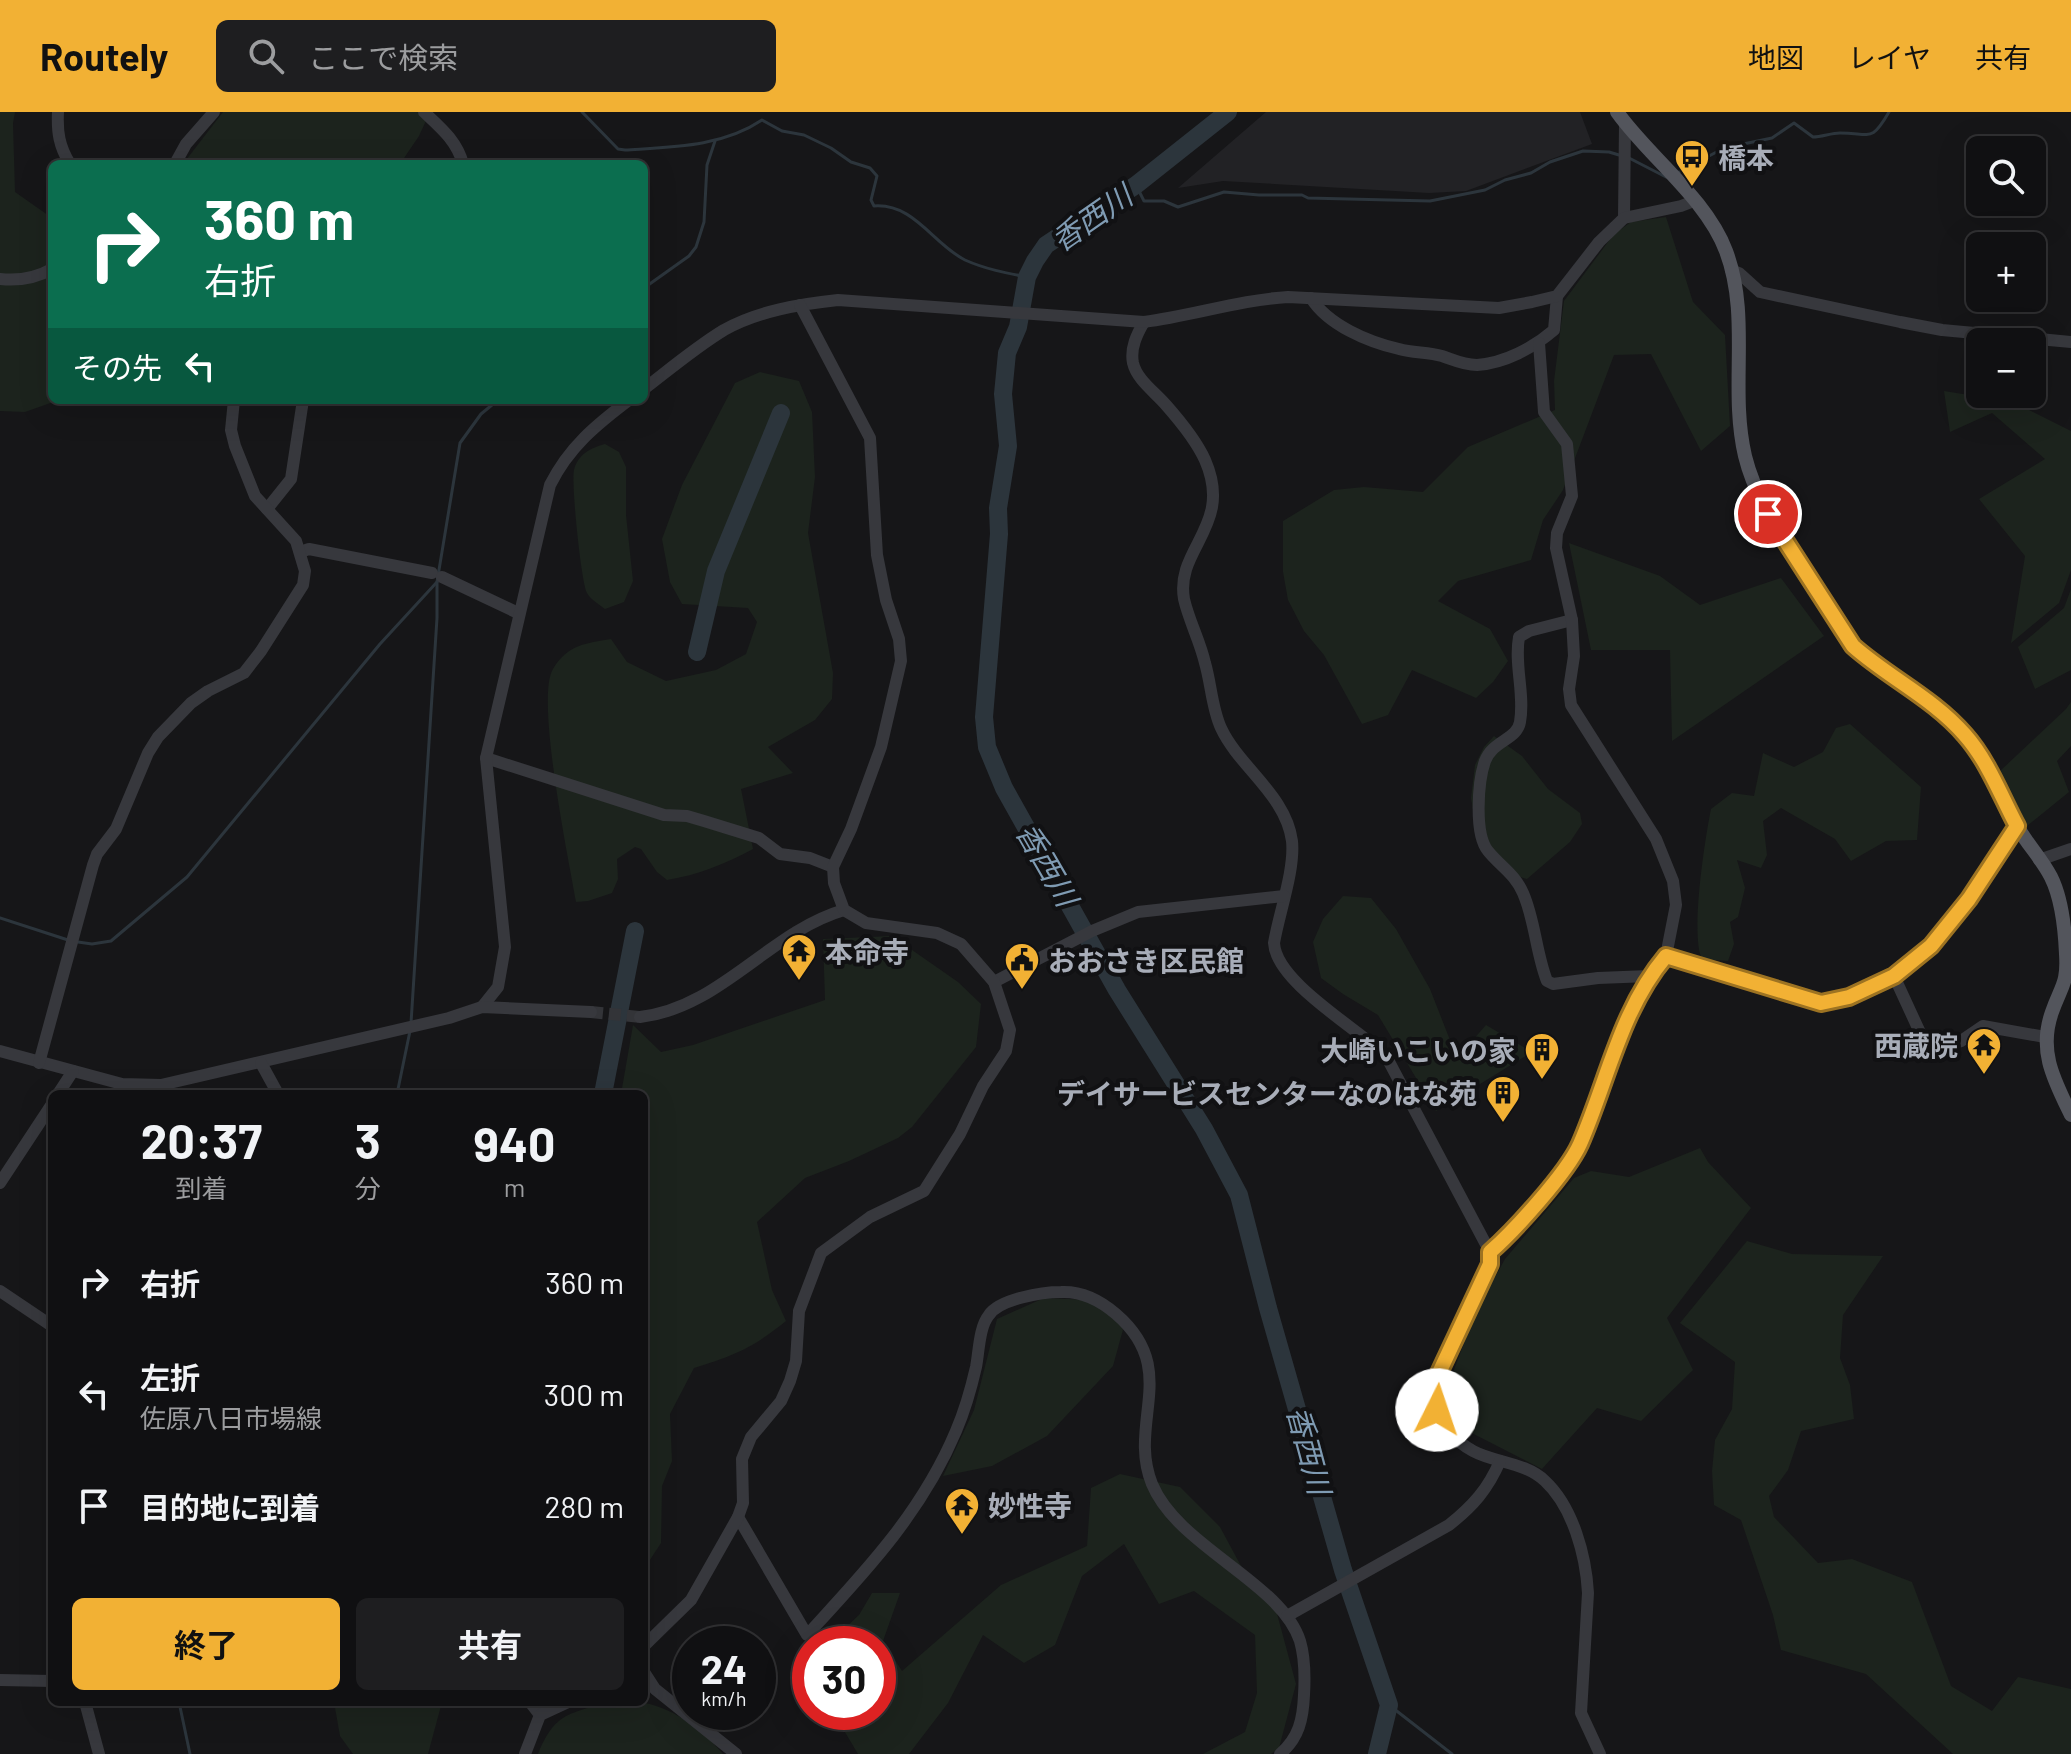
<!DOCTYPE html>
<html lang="ja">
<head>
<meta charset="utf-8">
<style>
  :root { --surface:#101012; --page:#1e1e20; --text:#f1f3f6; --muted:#9c9d9f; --line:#303032; --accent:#f2b134 }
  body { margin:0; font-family:Barlow,"Noto Sans JP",sans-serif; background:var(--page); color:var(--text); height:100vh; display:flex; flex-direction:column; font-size:30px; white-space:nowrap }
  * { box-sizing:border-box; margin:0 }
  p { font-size:26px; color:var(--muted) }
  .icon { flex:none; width:44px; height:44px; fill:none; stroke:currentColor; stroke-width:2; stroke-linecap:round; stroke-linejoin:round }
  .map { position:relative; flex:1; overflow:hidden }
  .panel { position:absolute; left:48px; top:978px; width:600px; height:616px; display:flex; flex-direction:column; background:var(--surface); border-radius:12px; box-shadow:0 8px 32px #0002,0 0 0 2px var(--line) }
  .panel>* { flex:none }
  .hud { position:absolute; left:48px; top:48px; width:600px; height:244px; border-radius:12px; box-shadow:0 8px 32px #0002,0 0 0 2px var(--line); background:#0b6e4f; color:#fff; overflow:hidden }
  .buttons { position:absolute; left:1966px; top:24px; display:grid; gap:16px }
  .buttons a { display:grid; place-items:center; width:80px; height:80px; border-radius:12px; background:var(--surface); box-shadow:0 8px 32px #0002,0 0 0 2px var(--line); font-size:40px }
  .speed { position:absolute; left:672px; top:1514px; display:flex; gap:16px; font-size:40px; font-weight:700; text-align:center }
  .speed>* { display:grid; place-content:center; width:104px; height:104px; border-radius:50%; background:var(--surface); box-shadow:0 8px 32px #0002,0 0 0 2px var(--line); line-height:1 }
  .speed small { font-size:20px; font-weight:400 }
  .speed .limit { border:12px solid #d22; background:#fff; color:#111 }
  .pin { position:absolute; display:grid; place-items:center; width:68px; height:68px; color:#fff; margin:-34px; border:4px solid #fff; border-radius:50%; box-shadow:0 2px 8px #0007 }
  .me { position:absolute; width:88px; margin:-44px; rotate:4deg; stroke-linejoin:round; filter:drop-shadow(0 0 6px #0008) }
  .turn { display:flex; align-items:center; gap:28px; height:168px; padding:0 24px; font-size:36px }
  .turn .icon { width:104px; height:104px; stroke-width:2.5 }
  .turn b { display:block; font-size:56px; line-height:68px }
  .then { display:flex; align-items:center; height:76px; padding:0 24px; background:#0003; gap:16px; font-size:30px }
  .eta { display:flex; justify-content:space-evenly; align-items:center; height:136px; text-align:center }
  .eta b { font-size:48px; font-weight:700; line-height:56px }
  .cta { display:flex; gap:16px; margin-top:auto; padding:16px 24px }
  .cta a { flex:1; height:92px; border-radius:12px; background:var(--accent); color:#111; font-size:32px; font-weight:700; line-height:92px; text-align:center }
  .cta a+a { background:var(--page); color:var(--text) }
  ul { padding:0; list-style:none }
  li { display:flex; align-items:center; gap:24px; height:112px; padding:0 24px }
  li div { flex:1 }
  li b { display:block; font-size:30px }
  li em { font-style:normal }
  header { display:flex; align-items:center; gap:48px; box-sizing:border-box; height:112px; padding:0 40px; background:var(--accent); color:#111 }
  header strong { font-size:38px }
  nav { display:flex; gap:44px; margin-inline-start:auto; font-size:28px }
  .search { width:560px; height:72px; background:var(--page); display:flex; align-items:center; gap:20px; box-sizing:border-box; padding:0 28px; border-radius:12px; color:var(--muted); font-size:30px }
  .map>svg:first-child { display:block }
</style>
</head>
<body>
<header>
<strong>Routely</strong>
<div class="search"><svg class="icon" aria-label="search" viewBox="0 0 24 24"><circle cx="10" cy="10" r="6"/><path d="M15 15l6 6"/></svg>ここで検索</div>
<nav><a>地図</a><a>レイヤ</a><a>共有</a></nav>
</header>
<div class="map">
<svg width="2071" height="1642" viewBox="0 0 2071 1642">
  <rect width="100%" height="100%" fill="#161618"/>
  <polygon fill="#222225" points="1266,0 1580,0 1592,32 1466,79 1429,81 1223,69 1178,76"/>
  <g fill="#1c231d">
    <polygon points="0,0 15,0 13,11 15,80 52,106 52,288 59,288 25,300 0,299"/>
    <polygon points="223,0 430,0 419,24 400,52 183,52"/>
    <polygon points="1666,105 1693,190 1725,223 1730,314 1701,339 1651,242 1614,243 1563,378 1543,408 1531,448 1458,469 1438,489 1490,517 1508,549 1493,570 1476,586 1412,558 1388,603 1362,612 1324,543 1304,519 1288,488 1283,460 1283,409 1334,378 1364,375 1423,380 1468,335 1555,298 1554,269 1564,189 1614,122 1631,110"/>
    <path d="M760,260l39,9 13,31 3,65 -7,56 25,140 -1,26 -17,21 -47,27 25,26 -52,16 12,60c-28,15 -55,26 -86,31l-10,-8 -16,-23 -6,-2 -18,12 1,20 -6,14 -24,8 -12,1c-7,-41 -41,-204 -23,-233 14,-24 33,-26 58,-30l16,23 39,19 50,-11 30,-16 11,-32 -9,-14 -66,-4 -12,-22 -8,-43 20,-54 53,-102z"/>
    <polygon points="1944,279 2013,290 2071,319 2071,458 2059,491 2011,531 2025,444 1979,387 2045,347 1992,301 1950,320"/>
    <path d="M605,332l14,8 7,15v48l7,66 -9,21 -19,7c-5,-4 -15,-10 -18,-16 -6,-11 -16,-111 -13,-123 4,-16 17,-22 31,-26z"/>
    <polygon points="1569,431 1660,464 1700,493 1781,466 1824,524 1672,629 1670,538 1591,538"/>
    <polygon points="2071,477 2071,558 2035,577 2018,535 2064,496"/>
    <polygon points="2071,590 2071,634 2057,649 2069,680 2027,714 1999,660 2066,597"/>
    <path d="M1850,612l71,63 -4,53 -31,1 -35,20 -16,-22 -54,-31 -18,13 4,34 -6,13 -24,-8 8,28 -7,29 -8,5 4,22 -6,17 -26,-2c-12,-24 3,-121 9,-150l21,-16 22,3 9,-43 31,14 29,-15 13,-24z"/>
    <polygon points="1494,624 1522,644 1548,677 1580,701 1582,712 1570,730 1527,767 1506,761 1478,727 1471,686 1475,653 1484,635"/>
    <polygon points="1343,784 1371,786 1396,817 1430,877 1457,946 1486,913 1532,940 1436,999 1378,903 1343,882 1321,866 1313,830 1323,807"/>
    <path d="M892,824l66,46 23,22 -5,43 -64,80 -14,11 -49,23 -44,17 -48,44 15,68 14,31c-35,28 -51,34 -92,47l-24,46 2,47 -10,25 -1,57 -17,26v-475h-23l12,-69 28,27 32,-7 132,-45 -2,-61z"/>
    <polygon points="1700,1036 1708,1050 1751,1096 1667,1206 1693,1258 1641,1309 1597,1296 1542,1357 1460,1315 1446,1279 1475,1202 1505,1147 1574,1066 1591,1059 1629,1065"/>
    <polygon points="1747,1129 1792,1142 1883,1144 1843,1203 1840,1246 1850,1273 1854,1307 1801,1319 1788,1358 1769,1384 1774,1405 1818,1451 1852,1447 1912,1470 1951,1574 1992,1599 2018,1565 2071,1577 2071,1642 1953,1642 1866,1562 1781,1538 1773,1503 1741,1408 1714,1393 1712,1359 1715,1328 1732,1297 1735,1250 1680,1211"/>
    <polygon points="1044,1186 1095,1188 1124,1214 1113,1254 1047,1324 992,1354 943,1364 974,1298 997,1207"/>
    <polygon points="1120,1362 1180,1375 1220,1415 1248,1467 1276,1498 1296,1572 1279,1636 1271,1642 1203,1642 1245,1620 1257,1581 1255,1523 1194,1479 1159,1492 1124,1432 1082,1464 1055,1533 1024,1551 983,1523 948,1591 909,1642 858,1642 833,1600 878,1600 878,1532 828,1532 859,1503 872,1481 900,1481 883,1529 902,1559 1001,1473 1087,1434 1091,1376"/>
    <polygon points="334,1590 442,1590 428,1642 353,1642 340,1624"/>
    <path d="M607,1590c12,0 26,-2 38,1 30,6 59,28 78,51h-185c17,-41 29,-39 69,-52z"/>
  </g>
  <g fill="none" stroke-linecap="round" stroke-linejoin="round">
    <g stroke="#2c353c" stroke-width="3">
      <path d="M582,0l36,37 7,1c47,-3 97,-3 137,-30l20,11 22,4 27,13 20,14 19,6 7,8 -6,24 3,6c40,-3 59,38 91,54 20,9 41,13 62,17"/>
      <polyline points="1629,46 1666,65"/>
      <path d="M1679,60l45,-24 48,-10 22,-15 19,14c9,0 18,-4 27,-4 31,0 31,10 49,-21"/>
      <polyline points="1136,73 1144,89 1164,89 1178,95 1224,80 1259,83 1302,83 1308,86 1430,89 1485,78 1505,68 1531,61 1550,50 1583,39 1609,40 1619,43"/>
      <polyline points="644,176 689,144 696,135 704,110 707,53 715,29"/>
      <polyline points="0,806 68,828"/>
      <polyline points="78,830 92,832 111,829 187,765 380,532 437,470"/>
      <polyline points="411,911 437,506 437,470 460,331 481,302 498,288"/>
      <polyline points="397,982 410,919"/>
      <polyline points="179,1590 190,1642"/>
      <polyline points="1389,1593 1452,1642"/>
    </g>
    <g stroke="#2c353c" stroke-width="18">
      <polyline points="1228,0 1136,73 1046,133 1035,149 1027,165 1018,215 1007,241 1003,282 1008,334 998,396 999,422 984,605 987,635 1004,676 1117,878 1204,1017 1239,1083 1268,1196 1343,1458 1389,1593 1377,1642"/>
      <polyline points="697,540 716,459 781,301"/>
      <polyline points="603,982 635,819"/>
    </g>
    <polyline stroke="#333438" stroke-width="12" stroke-dasharray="12 6" stroke-linecap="butt" points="591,900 640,905"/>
    <g stroke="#37383d" stroke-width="12">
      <path d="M58,0c-1,20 1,34 12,52"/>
      <path d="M424,0c17,16 33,29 39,52"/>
      <polyline points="175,52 186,32 214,0"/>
      <polyline points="1624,106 1625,11"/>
      <polyline points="1731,158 1739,161 1760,180 1900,210 1942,218 2071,230"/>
      <path d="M0,167c18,2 36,-1 52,-10"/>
      <path d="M1311,186c17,27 57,44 88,51 14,4 29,3 43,7 12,4 21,9 35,9 28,-2 56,-17 77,-35l3,-34"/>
      <path d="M1144,210c-7,12 -14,26 -11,41 4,17 22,29 33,42 15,17 30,35 39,55 29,66 -30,88 -21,139 5,22 16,42 21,64 6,20 7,46 16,65 18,39 65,67 71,113 3,29 -13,72 -18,102 2,39 83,85 112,113l104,196v12c-17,31 -63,113 -53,147 6,18 20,31 36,40 22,12 52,11 72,30 28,26 41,75 43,112l-7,120 19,41"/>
      <path d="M644,277c26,-20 52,-42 80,-59 34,-19 76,-26 114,-30l306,22c48,-6 95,-22 144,-25l211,11 33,-6 25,-6 42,-54 25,-24 57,-12 13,-5"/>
      <polyline points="267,397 291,367 303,288"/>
      <polyline points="300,440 309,437 432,461"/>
      <polyline points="442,465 518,501"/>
      <path d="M1572,508l-43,11 -10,6c-5,28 6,57 1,85 -3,18 -27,18 -35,39 -7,20 -11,73 3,90 12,15 27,23 35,42 12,27 13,60 24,88l6,3 45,-6 51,-2"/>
      <polyline points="486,646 664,703 687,704 704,709 759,726 780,742 810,746 833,755"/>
      <polyline points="2039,748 2071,737"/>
      <polyline points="1666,844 1821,891 1849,885 1894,864 1931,834 1969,787 2017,714"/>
      <polyline points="1894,864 1929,940 1961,929 1983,914 2045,925"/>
      <polyline points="994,870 1092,819 1138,800 1284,784"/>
      <path d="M482,895l16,-20 7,-40 -19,-189 64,-273c19,-38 46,-60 79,-85"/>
      <path d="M640,905c80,-9 129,-85 204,-107"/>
      <polyline points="0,939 122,972 161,973 449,906 482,895 591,900"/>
      <polyline points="39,951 93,753 97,742 116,717 148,641 158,625 191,591 208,579 244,561 261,539 303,473 305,459 296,429 255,384 235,334 231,318 234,288"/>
      <polyline points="261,951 278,982"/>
      <polyline points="58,982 73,959"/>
      <polyline points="0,1071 52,992"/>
      <polyline points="1490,1140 1569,1052 1579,1034 1621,917 1649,864 1666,844 1676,793 1673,769 1656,727 1571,593 1569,577 1574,544 1572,508 1556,436 1557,421 1572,384 1567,332 1544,300 1539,231"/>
      <polyline points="0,1179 52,1214"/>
      <path d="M738,1405l69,118c59,-64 115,-123 149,-204 9,-21 15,-42 20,-64 3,-15 3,-40 13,-52 11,-16 53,-23 72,-23 21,-1 40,9 55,22 65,56 11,108 36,170 26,63 129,98 148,157 5,17 5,37 4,54 -1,24 -5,43 -24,59"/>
      <path d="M1287,1504l162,-91c24,-19 39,-36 51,-64"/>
      <polyline points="644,1534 691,1488 738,1405 743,1391 742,1347 751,1325 781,1289 790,1269 796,1249 799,1199 821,1141 870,1105 924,1079 960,1022 983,974 1006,939 1010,918 994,870 961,832 937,821 866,811 844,798 834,771 833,755 851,717 881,635 901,549 899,527 886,488 877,443 870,326 800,193"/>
      <polyline points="644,1560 655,1577 736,1642"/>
      <polyline points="0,1568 52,1569"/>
      <polyline points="85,1590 99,1642"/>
      <polyline points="530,1590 540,1603"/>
      <polyline points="525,1642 540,1603 568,1590"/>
    </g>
    <path stroke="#53555c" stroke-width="14" d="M1617,0c32,45 89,86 109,139 25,66 3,137 19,205 15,62 73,136 108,190 35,31 76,53 109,86 26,26 37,64 55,94 10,18 25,33 34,51 11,22 14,53 15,77 2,30 -5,32 -14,58 -14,39 2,68 19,103"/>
  </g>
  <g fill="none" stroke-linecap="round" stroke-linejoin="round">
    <defs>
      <path id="route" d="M1437,1298l2,-37 51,-109v-12c24,-21 77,-79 90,-108 28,-64 40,-133 86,-188l155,47 28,-6 45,-21 37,-30 38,-47 48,-73c-16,-30 -29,-65 -52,-91 -32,-37 -76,-57 -112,-89l-85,-132"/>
    </defs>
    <use href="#route" stroke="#9d7322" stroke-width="20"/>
    <use href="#route" stroke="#f2b134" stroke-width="14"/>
  </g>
  <defs>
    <symbol id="bus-pin" viewBox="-11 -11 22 30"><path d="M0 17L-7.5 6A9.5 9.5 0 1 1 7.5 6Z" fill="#f2b134" stroke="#111113"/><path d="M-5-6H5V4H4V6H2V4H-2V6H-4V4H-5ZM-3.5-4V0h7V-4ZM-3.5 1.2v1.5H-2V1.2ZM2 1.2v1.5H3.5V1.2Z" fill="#111"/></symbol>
    <symbol id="temple-pin" viewBox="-11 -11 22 30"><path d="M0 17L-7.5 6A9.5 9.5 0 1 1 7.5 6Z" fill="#f2b134" stroke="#111113"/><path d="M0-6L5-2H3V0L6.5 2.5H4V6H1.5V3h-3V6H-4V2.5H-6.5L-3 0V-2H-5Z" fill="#111"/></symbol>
    <symbol id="civic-pin" viewBox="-11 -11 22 30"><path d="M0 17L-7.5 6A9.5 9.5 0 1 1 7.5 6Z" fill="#f2b134" stroke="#111113"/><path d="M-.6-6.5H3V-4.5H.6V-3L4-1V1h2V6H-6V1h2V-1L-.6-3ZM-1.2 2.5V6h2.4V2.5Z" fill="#111"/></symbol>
    <symbol id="building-pin" viewBox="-11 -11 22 30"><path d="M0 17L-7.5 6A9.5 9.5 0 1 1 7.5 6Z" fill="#f2b134" stroke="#111113"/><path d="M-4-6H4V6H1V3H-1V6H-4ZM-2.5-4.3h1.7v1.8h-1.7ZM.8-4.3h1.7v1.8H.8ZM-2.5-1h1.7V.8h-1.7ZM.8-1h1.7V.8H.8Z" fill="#111"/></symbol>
  </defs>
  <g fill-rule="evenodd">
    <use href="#bus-pin" x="1672" y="25" width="40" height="54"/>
    <use href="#temple-pin" x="779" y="819" width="40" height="54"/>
    <use href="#civic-pin" x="1002" y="828" width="40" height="54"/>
    <use href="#temple-pin" x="1964" y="913" width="40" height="54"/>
    <use href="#building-pin" x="1522" y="918" width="40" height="54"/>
    <use href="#building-pin" x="1483" y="961" width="40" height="54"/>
    <use href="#temple-pin" x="942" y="1373" width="40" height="54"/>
  </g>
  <g text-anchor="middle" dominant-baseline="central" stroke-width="8" stroke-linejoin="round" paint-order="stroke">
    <g font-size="28" font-weight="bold" fill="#a8adb8" stroke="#111113" text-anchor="start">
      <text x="1718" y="45">橋本</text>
      <text x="825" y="839">本命寺</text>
      <text x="1048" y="848">おおさき区民館</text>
      <text x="1958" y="933" text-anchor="end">西蔵院</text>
      <text x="1516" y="938" text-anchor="end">大崎いこいの家</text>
      <text x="1477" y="981" text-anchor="end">デイサービスセンターなのはな苑</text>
      <text x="988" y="1393">妙性寺</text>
    </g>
    <g font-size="30" font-style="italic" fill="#7f9bb3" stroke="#111113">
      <text transform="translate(1091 105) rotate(-35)">香西川</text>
      <text transform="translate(1048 752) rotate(60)">香西川</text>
      <text transform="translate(1310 1338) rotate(75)">香西川</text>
    </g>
  </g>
</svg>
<div class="buttons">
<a><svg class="icon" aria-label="search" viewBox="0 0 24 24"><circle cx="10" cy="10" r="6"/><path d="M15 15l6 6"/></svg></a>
<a>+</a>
<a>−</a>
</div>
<div class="speed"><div>24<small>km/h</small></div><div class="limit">30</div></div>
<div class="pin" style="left:1768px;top:402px;background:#d93025"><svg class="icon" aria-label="arrive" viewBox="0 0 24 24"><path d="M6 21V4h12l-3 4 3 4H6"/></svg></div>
<svg class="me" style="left:1437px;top:1298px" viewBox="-20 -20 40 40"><circle r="19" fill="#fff"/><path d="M0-13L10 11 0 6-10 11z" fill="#f2b134"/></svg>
<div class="hud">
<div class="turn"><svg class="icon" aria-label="right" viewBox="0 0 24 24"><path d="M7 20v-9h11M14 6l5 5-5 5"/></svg><div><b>360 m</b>右折</div></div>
<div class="then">その先<svg class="icon" aria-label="left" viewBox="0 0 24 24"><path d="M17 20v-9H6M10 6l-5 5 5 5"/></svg></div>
</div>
<section class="panel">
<div class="eta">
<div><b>20:37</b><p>到着</p></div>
<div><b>3</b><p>分</p></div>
<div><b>940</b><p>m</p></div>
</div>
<ul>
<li><svg class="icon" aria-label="right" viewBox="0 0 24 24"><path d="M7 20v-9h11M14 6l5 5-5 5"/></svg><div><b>右折</b></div><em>360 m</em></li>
<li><svg class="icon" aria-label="left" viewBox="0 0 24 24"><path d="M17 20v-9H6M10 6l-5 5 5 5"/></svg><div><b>左折</b><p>佐原八日市場線</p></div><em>300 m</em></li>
<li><svg class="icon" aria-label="arrive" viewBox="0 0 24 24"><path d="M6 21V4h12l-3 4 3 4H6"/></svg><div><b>目的地に到着</b></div><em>280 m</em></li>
</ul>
<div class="cta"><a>終了</a><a>共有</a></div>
</section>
</div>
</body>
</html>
